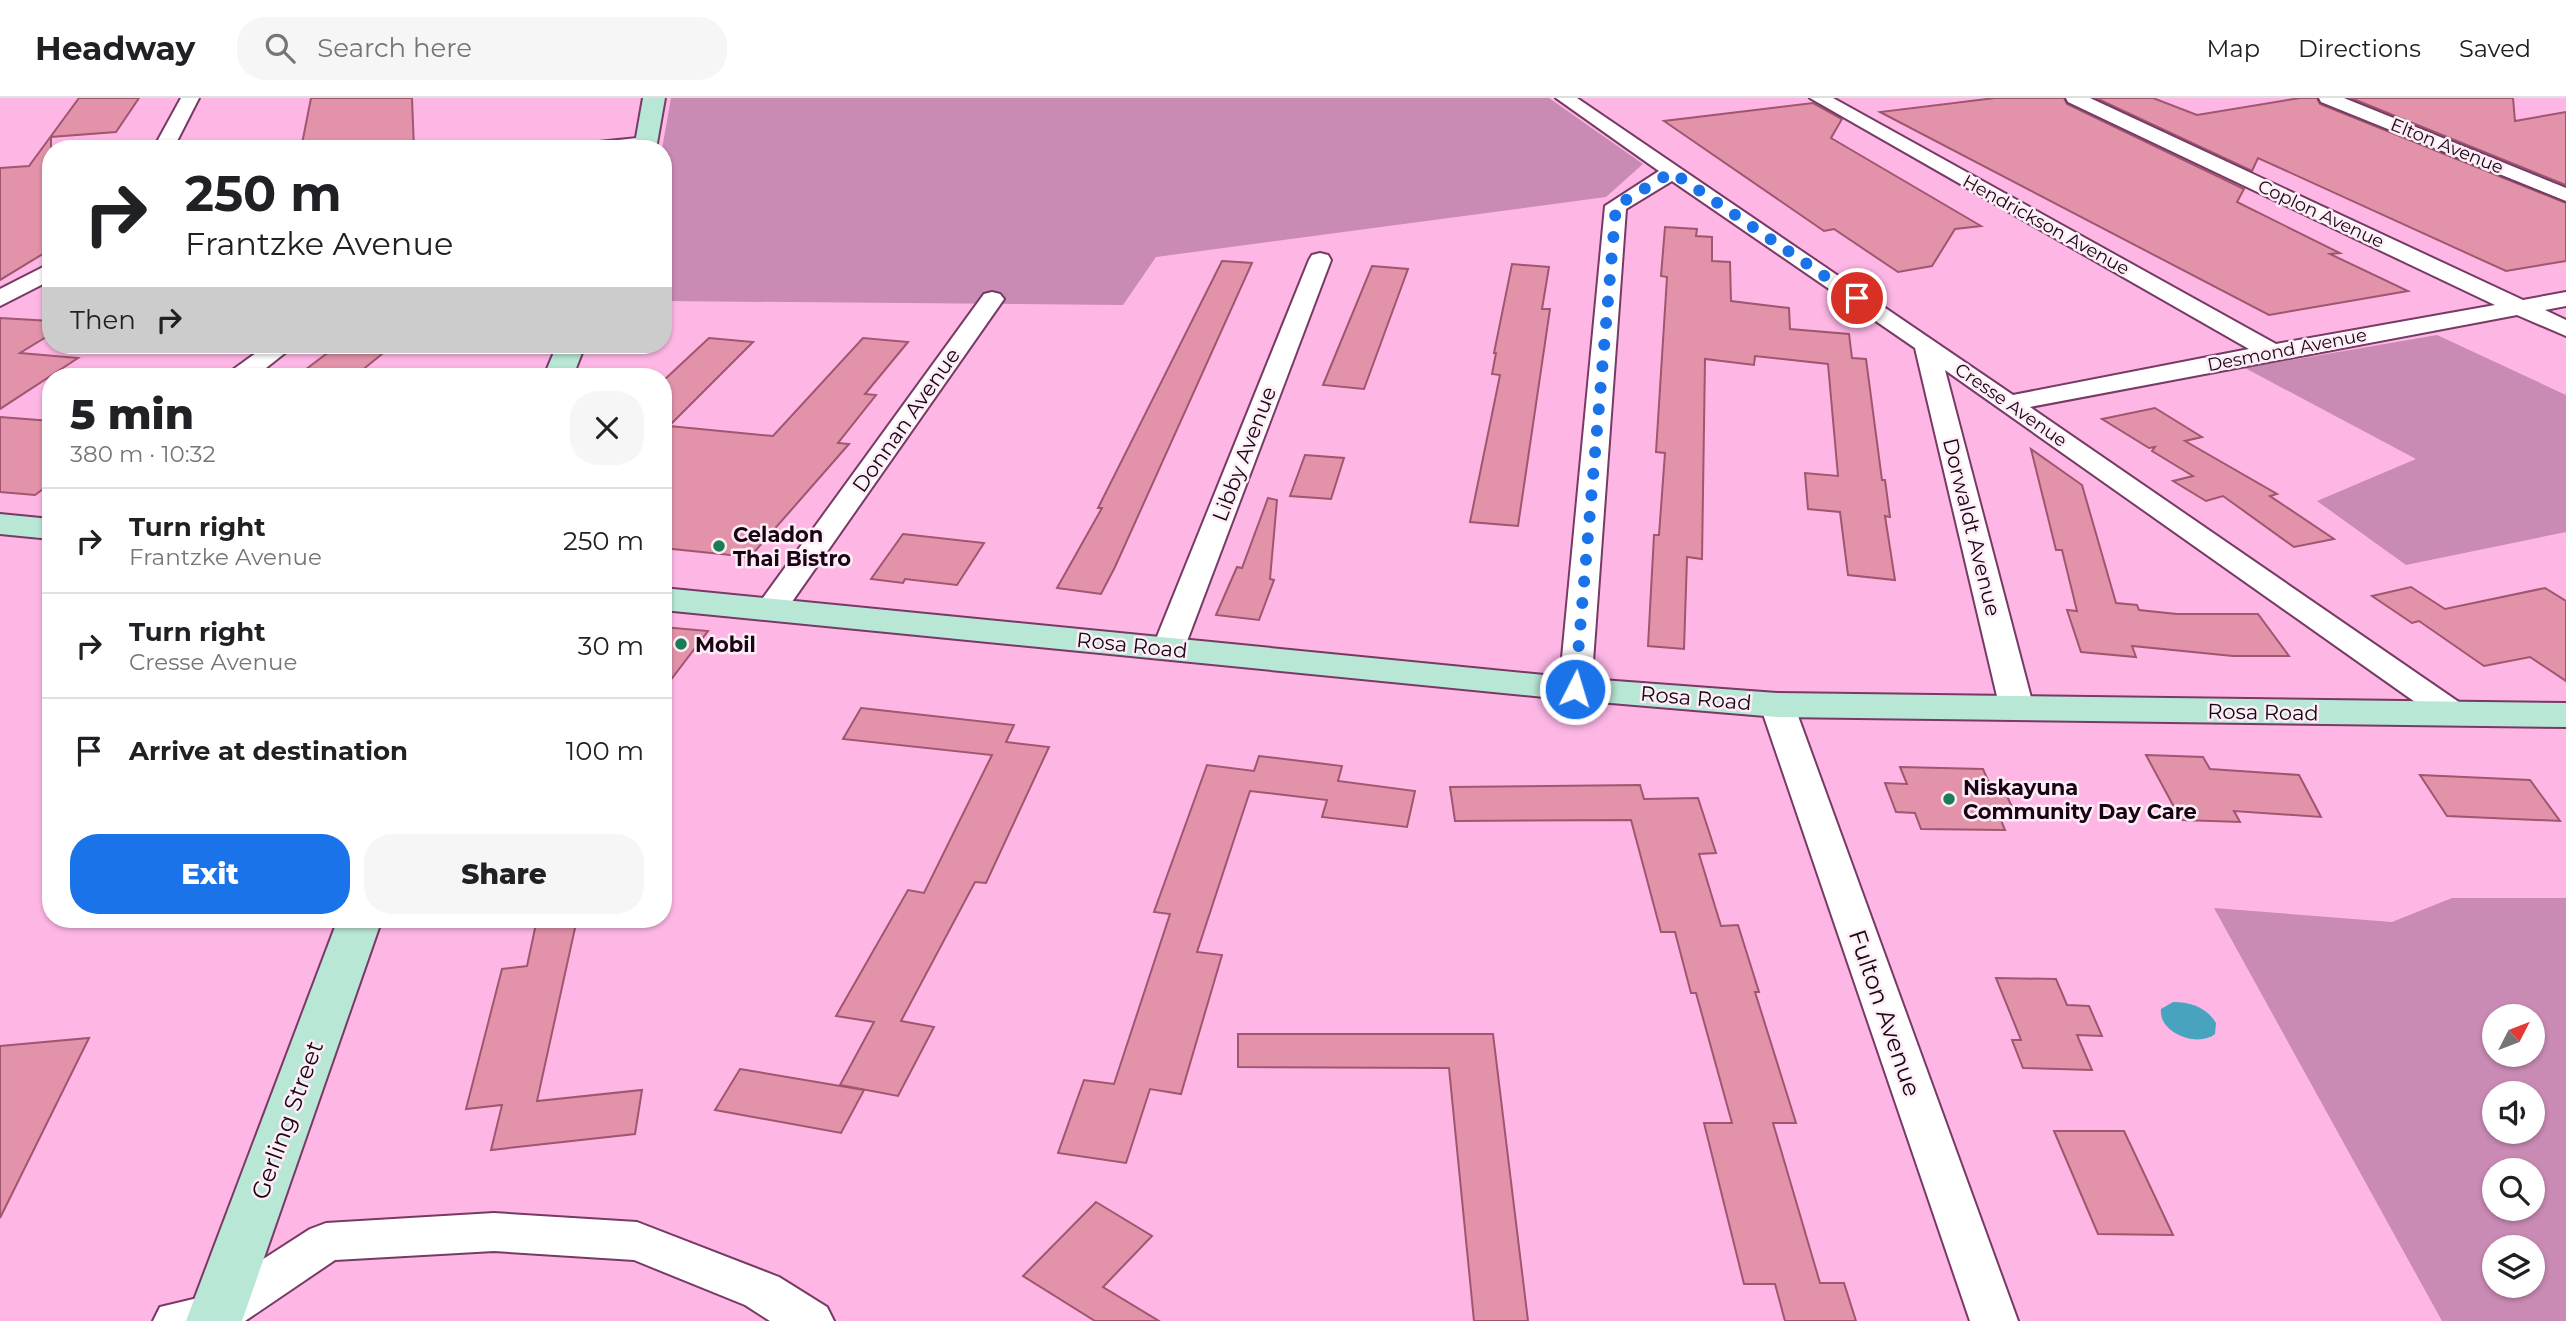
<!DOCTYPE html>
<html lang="en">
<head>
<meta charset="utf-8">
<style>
  :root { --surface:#fff; --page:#f6f6f6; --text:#202124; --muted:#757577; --line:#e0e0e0; --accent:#1a73e8 }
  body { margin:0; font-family:Montserrat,sans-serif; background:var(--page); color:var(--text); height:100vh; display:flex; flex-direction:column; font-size:26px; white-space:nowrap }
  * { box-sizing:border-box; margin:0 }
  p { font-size:23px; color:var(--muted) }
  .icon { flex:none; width:38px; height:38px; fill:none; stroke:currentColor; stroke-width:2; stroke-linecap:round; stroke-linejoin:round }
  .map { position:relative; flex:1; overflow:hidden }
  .sheet { position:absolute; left:42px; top:270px; width:630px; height:560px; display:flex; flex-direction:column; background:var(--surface); border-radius:28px; box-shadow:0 2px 5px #0004 }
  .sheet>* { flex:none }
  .guide { position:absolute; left:42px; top:42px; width:630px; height:214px; border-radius:28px; box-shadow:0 2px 5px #0004; background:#fff; color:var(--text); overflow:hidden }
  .needle { width:46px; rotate:48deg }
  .fabs { position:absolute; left:2482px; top:906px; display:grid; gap:14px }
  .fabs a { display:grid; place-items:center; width:63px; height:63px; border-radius:50%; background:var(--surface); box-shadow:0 2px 5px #0004; font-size:35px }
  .pin { position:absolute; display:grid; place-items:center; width:60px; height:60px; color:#fff; margin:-30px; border:4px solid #fff; border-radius:50%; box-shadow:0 2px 7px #0007 }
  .me { position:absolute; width:77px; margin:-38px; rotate:5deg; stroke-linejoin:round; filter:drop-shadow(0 0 5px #0008) }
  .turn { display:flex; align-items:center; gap:24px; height:147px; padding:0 28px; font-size:32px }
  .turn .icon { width:91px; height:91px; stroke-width:2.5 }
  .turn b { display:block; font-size:49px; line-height:60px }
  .then { display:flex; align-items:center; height:66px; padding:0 28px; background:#0003; gap:14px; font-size:26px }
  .round { display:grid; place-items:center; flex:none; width:74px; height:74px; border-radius:28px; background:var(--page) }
  .headline { display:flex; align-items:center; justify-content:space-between; height:119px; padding:0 28px }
  h1 { font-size:42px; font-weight:800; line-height:52px }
  .cta { display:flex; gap:14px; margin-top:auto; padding:14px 28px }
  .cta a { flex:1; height:80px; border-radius:28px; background:var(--accent); color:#fff; font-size:28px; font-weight:800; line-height:80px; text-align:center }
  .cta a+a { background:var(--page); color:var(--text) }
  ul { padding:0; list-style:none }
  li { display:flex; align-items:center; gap:21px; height:105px; padding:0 28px; border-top:2px solid var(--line) }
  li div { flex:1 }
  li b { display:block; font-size:26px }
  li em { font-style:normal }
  header { display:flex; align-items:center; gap:42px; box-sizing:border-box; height:98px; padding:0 35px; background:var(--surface); border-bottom:2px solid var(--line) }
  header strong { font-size:33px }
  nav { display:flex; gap:38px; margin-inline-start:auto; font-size:24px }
  .search { width:490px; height:63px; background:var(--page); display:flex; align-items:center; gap:18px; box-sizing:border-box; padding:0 24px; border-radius:28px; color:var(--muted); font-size:26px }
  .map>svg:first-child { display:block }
</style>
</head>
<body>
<header>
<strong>Headway</strong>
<div class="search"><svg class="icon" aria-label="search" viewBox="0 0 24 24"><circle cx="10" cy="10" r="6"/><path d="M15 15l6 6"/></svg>Search here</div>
<nav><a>Map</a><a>Directions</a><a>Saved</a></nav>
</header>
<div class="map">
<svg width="2566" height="1223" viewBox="0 0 2566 1223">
  <rect width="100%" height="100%" fill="#feb7e5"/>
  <g fill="#c98ab4" fill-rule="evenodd">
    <polygon points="671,0 1549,0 1643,66 1606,99 1156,159 1123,207 663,203 662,51"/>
    <polygon points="2437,237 2566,297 2566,434 2406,467 2317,403 2416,361 2245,270"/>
    <path d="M2452,800h114v423h-124l-228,-413 178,14zM2494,919h38v38h-38zM2494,996h38v38h-38zM2494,1073h38v38h-38zM2494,1150h38v38h-38z"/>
  </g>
  <path fill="#47a3be" d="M2173,904c18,0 33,5 43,21l-1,11c-17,14 -57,-1 -54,-25z"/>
  <g fill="#e293aa" stroke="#9f566e" stroke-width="2">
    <polygon points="79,0 139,0 116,34 51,39 51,151 0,182 0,70 29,68"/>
    <polygon points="311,0 412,0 414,51 301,51"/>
    <polygon points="1995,0 2064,0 2067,6 2244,91 2237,104 2340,155 2330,156 2408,193 2269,217 1880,14"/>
    <polygon points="2096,0 2153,0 2197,17 2300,0 2317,0 2320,6 2566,105 2566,163 2506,173 2258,60 2252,73"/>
    <polygon points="2351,0 2513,0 2515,23 2566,14 2566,87"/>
    <polygon points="1813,5 1842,21 1831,40 1981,128 1955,131 1932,168 1898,174 1834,131 1824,133 1664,23"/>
    <polygon points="1665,129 1697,131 1696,138 1712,139 1712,163 1730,164 1731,203 1789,210 1790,231 1849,236 1852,260 1866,261 1882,382 1885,382 1890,419 1885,418 1895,482 1848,477 1840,414 1808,411 1805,375 1838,378 1828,266 1755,258 1754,267 1705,261 1702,461 1687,459 1684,551 1648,548 1654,437 1659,437 1665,355 1656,354 1667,179 1661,178"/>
    <polygon points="1222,163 1252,165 1115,469 1101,496 1057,490 1102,410 1098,410"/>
    <polygon points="1512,166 1549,169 1542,211 1550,211 1518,428 1470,424 1500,277 1492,276 1496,255 1494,255"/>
    <polygon points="1372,168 1408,171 1364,291 1323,287"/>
    <polygon points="0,220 51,223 51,236 20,255 78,260 0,311"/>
    <polygon points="709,240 753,244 669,328 773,338 863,240 908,244 865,296 876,297 838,345 849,346 750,459 663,450 663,283"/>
    <polygon points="338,247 393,247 355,278 297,278"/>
    <polygon points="2155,310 2202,339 2185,343 2277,396 2270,398 2334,441 2294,449 2223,398 2206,403 2173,383 2193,378 2152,353 2155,349 2149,350 2102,321"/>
    <polygon points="0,319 51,323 51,385 35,397 0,394"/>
    <polygon points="2031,351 2082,387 2116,505 2137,507 2139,512 2177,516 2258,516 2289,558 2233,558 2132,548 2136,559 2081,554 2067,512 2077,513 2062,452 2056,452"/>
    <polygon points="1305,357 1344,360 1331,401 1290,398"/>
    <polygon points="1268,400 1277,402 1270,481 1274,482 1259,522 1216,517 1237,469 1242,470"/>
    <polygon points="903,436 984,445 957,487 905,481 903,485 871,481"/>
    <polygon points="2411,489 2445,511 2545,490 2566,503 2566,583 2530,559 2484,568 2419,523 2412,525 2372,498"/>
    <polygon points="663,529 708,533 663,592"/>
    <polygon points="861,610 1014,627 1006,644 1049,649 986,785 975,784 901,923 934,929 898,998 840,987 874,924 836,918 908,792 924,795 992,657 843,641"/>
    <polygon points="2146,657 2203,659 2210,671 2299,677 2321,719 2234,713 2240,724 2181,722"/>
    <polygon points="1259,658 1342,668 1338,683 1415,693 1407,729 1322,719 1327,702 1250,693 1197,854 1222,857 1181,996 1150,991 1126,1065 1058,1055 1084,982 1114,986 1170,816 1154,814 1207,667 1254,673"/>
    <polygon points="1900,669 1983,671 1990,687 2002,687 2017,720 2000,720 2005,732 1921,731 1915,715 1896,714 1885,685 1907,686"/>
    <polygon points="2420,677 2530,682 2560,723 2447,718"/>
    <polygon points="1640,687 1644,701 1698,700 1716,755 1699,756 1721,828 1738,827 1759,894 1755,894 1796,1025 1773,1025 1820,1185 1844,1185 1856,1223 1785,1223 1775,1186 1744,1186 1704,1025 1732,1025 1696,895 1691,895 1675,834 1661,834 1631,722 1455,723 1450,689"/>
    <polygon points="537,821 577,821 537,1003 642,992 635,1036 491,1052 502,1007 466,1011 502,871 527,868"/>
    <polygon points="1996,880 2056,881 2067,907 2089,908 2102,938 2077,937 2092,972 2023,970 2012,942 2021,942"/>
    <polygon points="1238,936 1493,936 1528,1223 1474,1223 1449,970 1238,969"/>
    <polygon points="89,940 0,1120 0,948"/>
    <polygon points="740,971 864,992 841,1035 715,1012"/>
    <polygon points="2054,1033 2124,1033 2173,1137 2098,1136"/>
    <polygon points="1096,1104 1152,1138 1103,1189 1159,1223 1095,1223 1023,1178"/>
  </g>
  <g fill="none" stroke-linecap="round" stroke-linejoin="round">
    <defs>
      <g id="street">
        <polygon points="181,0 199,0 173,51 153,51"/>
        <polygon points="1556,0 1577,0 2013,297 2249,251 1810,0 1833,0 2276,246 2495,207 2068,4 2066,0 2090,0 2523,202 2566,194 2566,208 2545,212 2566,222 2566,238 2517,217 2030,309 2466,609 2471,616 2466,623 2454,626 2442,623 1945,272 2034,611 2029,618 2017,621 2005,618 2000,611 1915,250 1672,83 1626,111 1591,591 1587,598 1575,601 1563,598 1559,591 1605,108 1659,73"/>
        <polygon points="2319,0 2344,0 2566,90 2566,103 2321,4"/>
        <polygon points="647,39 657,45 654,49 579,51 589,45"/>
        <polygon points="1320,155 1328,157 1331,162 1184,551 1179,558 1168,561 1157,558 1152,551 1309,162 1312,157"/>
        <polygon points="51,165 51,182 0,208 0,191"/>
        <polygon points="992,194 1000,196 1004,201 782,518 771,520 760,518 756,511 760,504 984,196"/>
        <polygon points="267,247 295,247 256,278 228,278 231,273"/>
        <polygon points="1777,597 1789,600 1794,607 2018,1223 1970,1223 1760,607 1765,600"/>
        <polygon points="494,1115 637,1124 779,1179 827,1209 834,1223 770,1223 745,1207 634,1162 494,1153 335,1162 245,1223 153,1223 160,1209 206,1198 310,1131 326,1125"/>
      </g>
      <g id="secondary">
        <polygon points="643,0 665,0 656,51 634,51"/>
        <polygon points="557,247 585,247 573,278 544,278"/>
        <polygon points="0,416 51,421 51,441 0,436"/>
        <polygon points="663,490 1575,580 1777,595 2566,605 2566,629 1777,619 1575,602 663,512"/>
        <polygon points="338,821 382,821 242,1223 186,1223"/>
      </g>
    </defs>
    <use href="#street" stroke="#763a64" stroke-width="4"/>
    <use href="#secondary" stroke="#763a64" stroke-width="4"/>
    <use href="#street" fill="#fff" fill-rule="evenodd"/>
    <use href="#secondary" fill="#b9e7d6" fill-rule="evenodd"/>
  </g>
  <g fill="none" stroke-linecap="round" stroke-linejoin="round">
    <polyline stroke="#1a73e8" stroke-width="12" stroke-dasharray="0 21.6" points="1575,591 1616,108 1672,74 1857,200"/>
  </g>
  <g fill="#1c7d54" stroke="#fcedf6" stroke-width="2.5">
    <circle cx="719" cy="448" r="7"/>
    <circle cx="681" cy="546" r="7"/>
    <circle cx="1949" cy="701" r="7"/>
  </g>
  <g text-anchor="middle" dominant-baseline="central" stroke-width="5" stroke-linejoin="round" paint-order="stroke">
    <g font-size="18" fill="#1a0414" stroke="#fcedf6">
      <text transform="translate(2447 48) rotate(22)">Elton Avenue</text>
      <text transform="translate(2321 116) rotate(25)">Coplon Avenue</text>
      <text transform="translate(2046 127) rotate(29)">Hendrickson Avenue</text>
      <text transform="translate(2287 252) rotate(-11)">Desmond Avenue</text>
      <text transform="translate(2011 307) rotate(35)">Cresse Avenue</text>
    </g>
    <g font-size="21" fill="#1a0414" stroke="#fcedf6">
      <text transform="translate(906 322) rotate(-55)">Donnan Avenue</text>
      <text transform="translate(1244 356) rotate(-69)">Libby Avenue</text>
      <text transform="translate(1972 429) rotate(76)">Dorwaldt Avenue</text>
      <text transform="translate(1132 547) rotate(6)">Rosa Road</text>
      <text transform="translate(1696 600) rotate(5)">Rosa Road</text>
      <text transform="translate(2263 614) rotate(1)">Rosa Road</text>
    </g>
    <g font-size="21" font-weight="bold" fill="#1a0414" stroke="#fcedf6" text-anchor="start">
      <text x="733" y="436">Celadon<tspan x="733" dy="24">Thai Bistro</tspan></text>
      <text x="695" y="546">Mobil</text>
      <text x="1963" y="689">Niskayuna<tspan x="1963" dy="24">Community Day Care</tspan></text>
    </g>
    <g font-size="24" fill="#1a0414" stroke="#fcedf6">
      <text transform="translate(1885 915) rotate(71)">Fulton Avenue</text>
      <text transform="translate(287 1022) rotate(-70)">Gerling Street</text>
    </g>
  </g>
</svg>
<div class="fabs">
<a><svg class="needle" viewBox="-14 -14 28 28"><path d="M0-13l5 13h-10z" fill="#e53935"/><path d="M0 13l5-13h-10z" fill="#757577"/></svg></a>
<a><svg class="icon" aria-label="sound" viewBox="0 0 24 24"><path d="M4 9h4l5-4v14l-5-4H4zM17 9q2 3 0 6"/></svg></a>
<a><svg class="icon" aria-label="search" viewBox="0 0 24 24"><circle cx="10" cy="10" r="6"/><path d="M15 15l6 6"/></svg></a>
<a><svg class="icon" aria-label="layers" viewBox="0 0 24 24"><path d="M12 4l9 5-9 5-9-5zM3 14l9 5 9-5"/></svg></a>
</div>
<div class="pin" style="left:1857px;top:200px;background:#d93025"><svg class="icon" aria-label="arrive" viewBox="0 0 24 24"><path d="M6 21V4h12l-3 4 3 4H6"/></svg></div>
<svg class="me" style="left:1575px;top:591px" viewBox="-20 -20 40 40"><circle r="17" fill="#1a73e8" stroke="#fff" stroke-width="3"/><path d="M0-11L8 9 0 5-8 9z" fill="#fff"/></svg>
<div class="guide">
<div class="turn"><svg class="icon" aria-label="right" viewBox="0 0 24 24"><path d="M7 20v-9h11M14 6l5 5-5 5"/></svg><div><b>250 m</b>Frantzke Avenue</div></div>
<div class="then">Then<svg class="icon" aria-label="right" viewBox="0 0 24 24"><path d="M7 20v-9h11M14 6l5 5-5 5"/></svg></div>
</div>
<section class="sheet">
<div class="headline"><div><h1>5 min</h1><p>380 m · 10:32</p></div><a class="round"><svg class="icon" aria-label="close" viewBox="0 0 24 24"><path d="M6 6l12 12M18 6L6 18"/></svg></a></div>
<ul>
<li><svg class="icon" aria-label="right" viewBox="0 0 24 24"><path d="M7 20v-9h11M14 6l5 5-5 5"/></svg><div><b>Turn right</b><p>Frantzke Avenue</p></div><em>250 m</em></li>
<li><svg class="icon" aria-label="right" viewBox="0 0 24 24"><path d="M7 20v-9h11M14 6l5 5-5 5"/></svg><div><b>Turn right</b><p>Cresse Avenue</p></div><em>30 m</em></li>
<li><svg class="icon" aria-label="arrive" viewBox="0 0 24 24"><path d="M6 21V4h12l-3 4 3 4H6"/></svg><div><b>Arrive at destination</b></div><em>100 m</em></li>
</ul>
<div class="cta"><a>Exit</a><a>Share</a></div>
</section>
</div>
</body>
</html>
